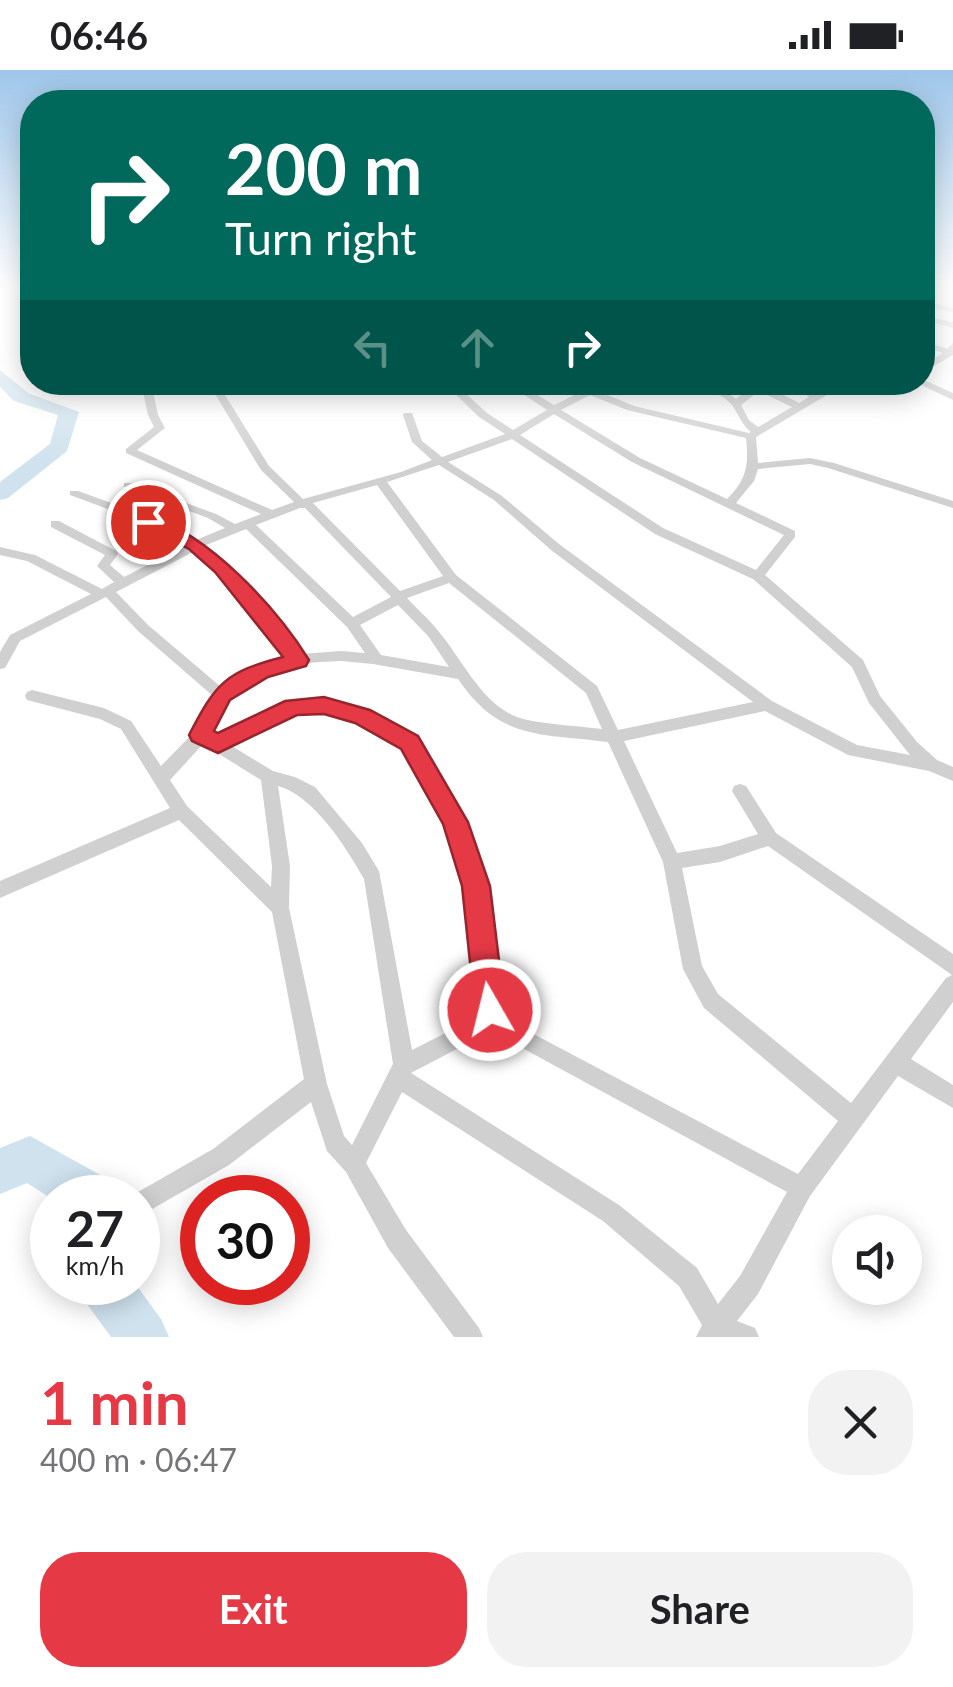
<!DOCTYPE html>
<html lang="en">
<head>
<meta charset="utf-8">
<style>
  :root { --surface:#fff; --page:#f2f2f2; --text:#202124; --muted:#757577; --accent:#e63946 }
  body { margin:0; font-family:Lato,sans-serif; background:var(--page); color:var(--text); height:100vh; display:flex; flex-direction:column; font-size:38px; white-space:nowrap }
  * { box-sizing:border-box; margin:0 }
  p { font-size:32px; color:var(--muted) }
  .icon { flex:none; width:55px; height:55px; fill:none; stroke:currentColor; stroke-width:2; stroke-linecap:round; stroke-linejoin:round }
  .map { position:relative; height:1267px; overflow:hidden }
  .panel { display:flex; flex-direction:column; background:var(--surface); flex:1 }
  .panel>* { flex:none }
  .guide { position:absolute; left:20px; top:20px; width:915px; height:305px; border-radius:40px; box-shadow:0 5px 25px #0003; background:#00695c; color:#fff; overflow:hidden }
  .fabs { position:absolute; left:832px; top:1145px; display:grid; gap:20px }
  .fabs a { display:grid; place-items:center; width:90px; height:90px; border-radius:50%; background:var(--surface); box-shadow:0 5px 25px #0003; font-size:50px }
  .speed { position:absolute; left:30px; top:1105px; display:flex; gap:20px; font-size:50px; font-weight:700; text-align:center }
  .speed>* { display:grid; place-content:center; width:130px; height:130px; border-radius:50%; background:var(--surface); box-shadow:0 5px 25px #0003; line-height:1 }
  .speed small { font-size:25px; font-weight:400 }
  .speed .limit { border:15px solid #d22; background:#fff; color:#111 }
  .pin { position:absolute; display:grid; place-items:center; width:85px; height:85px; color:#fff; margin:-42px; border:5px solid #fff; border-radius:50%; box-shadow:0 2px 10px #0007 }
  .me { position:absolute; width:110px; margin:-55px; rotate:352deg; stroke-linejoin:round; filter:drop-shadow(0 0 8px #0008) }
  .turn { display:flex; align-items:center; gap:35px; height:210px; padding:0 40px; font-size:45px }
  .turn .icon { width:130px; height:130px; stroke-width:2.5 }
  .turn b { display:block; font-size:70px; line-height:85px }
  .lanes { display:flex; align-items:center; height:95px; padding:0 40px; background:#0003; justify-content:center; gap:50px; direction:ltr }
  .lanes .off { opacity:.35 }
  .round { display:grid; place-items:center; flex:none; width:105px; height:105px; border-radius:40px; background:var(--page) }
  .head { display:flex; align-items:center; justify-content:space-between; height:170px; padding:0 40px }
  h1 { font-size:60px; font-weight:700; line-height:75px; color:var(--accent) }
  .button { display:flex; gap:20px; margin-top:auto; padding:20px 40px }
  .button a { flex:1; height:115px; border-radius:40px; background:var(--accent); color:#fff; font-size:40px; font-weight:700; line-height:115px; text-align:center }
  .button a+a { background:var(--page); color:var(--text) }
  .status { display:flex; justify-content:space-between; align-items:center; height:70px; padding:0 50px; background:var(--surface); direction:ltr }
  .status svg { height:28px; fill:currentColor }
  .map>svg:first-child { display:block }
</style>
</head>
<body>
<div class="status"><b>06:46</b><svg viewBox="0 0 49 12"><path d="M0 12V9h3v3zM5 12V6h3v6zM10 12V3h3v9zM15 12V0h3v12zM26 1h20v11H26zM47 4h2v5h-2z"/></svg></div>
<div class="map">
<svg width="953" height="1267" viewBox="0 0 953 1267">
  <rect width="100%" height="100%" fill="#fff"/>
  <g fill="none" stroke-linecap="round" stroke-linejoin="round">
    <g fill="#cfe2ee" fill-rule="evenodd">
      <polygon points="0,300 28,323 79,342 67,381 8,428 0,430 0,412 50,374 58,345 14,331 0,317"/>
      <polygon points="30,1066 111,1111 117,1128 52,1129 27,1113 0,1124 0,1078"/>
      <polygon points="77,1212 134,1212 161,1249 169,1267 111,1267 84,1230"/>
    </g>
    <g fill="#d0d0d0" fill-rule="evenodd">
      <polygon points="922,230 953,238 953,242 922,235"/>
      <polygon points="922,245 953,252 953,258 922,250"/>
      <polygon points="922,270 947,279 953,273 953,285 922,303 922,296 943,283 922,276"/>
      <polygon points="922,309 953,323 953,330 919,314 922,312"/>
      <path d="M141,312h10l7,33 7,13 -28,22 135,60 22,-8 -33,-32 -49,-81 2,-2h6l49,79 34,33 98,-27 31,-12 -20,-18 -9,-27 1,-2h8l10,28 20,16 63,-23 -26,-17 -36,-35h10l34,31 26,17 34,-20 -42,-28h11l38,23 48,-23h13l-17,9 36,15 115,27 2,-1c-10,-8 -12,-17 -19,-27 -15,-17 -34,-16 -52,-23l37,3 19,14 16,-12 -3,-5 13,2 37,19 10,-6 -24,-15h12l19,11 19,-10 37,-1 -35,7 -81,48 2,26 52,-5 24,5 119,38v7l-125,-40 -18,-4 -52,5 -4,12 -18,22 59,28v6l-30,38 98,85 17,36 37,46 20,18 16,7v14l-24,-10 -81,-16 -83,-44 -141,30 53,112 43,-7 38,-12 -26,-43 2,-5 6,-2 6,2 30,47 177,121v48l-42,57 42,26v23l-55,-32 -88,120 -52,98 -21,27 18,7 4,9h-63l6,-12 -23,-39 -76,-65 -201,-129 -36,71 40,67 73,98 4,9h-29l-66,-89 -42,-76 -19,-21 -16,-49 -82,63 -82,47 -9,3v-17h-8l1,-2 82,-47 91,-70 -32,-167 -93,-92 -179,78v-17l170,-73 -49,-79 -21,-10 -73,-19 -2,-4 2,-4 5,-2 72,18 27,13 30,45 36,-37 16,-33 -75,-65 -32,-34 -86,44 -15,27 -5,1v-17l10,-17 81,-41 -64,-33 -27,-6v-8l35,8 67,34 12,-7 -17,-16 8,-11 -54,-28v-6h8l57,30 2,3 -8,11 14,12 63,-32 -39,-21 -78,-29v-4h8l78,28 40,21 29,-12 -17,-10 -84,-31v-4h8l84,31 19,10 26,-10 -135,-61v-4l28,-22 -6,-12zM759,321l33,16 -34,20 -9,-7 -8,-15zM590,325l37,15 119,28c3,26 1,42 -19,61l-87,-41 -79,-48zM554,344l78,48 152,73 -28,35 -93,-42 -143,-93zM512,369l143,95 98,45 99,88 17,36 41,52 -53,-10 -85,-44 -213,-157 -57,-48 -54,-34zM439,395l55,35 57,50 202,152 -135,28 -21,-44 -141,-111 -69,-93zM377,415l66,91 -43,15 -87,-88zM300,438h5l86,89 -38,20 -97,-92zM246,459l101,98 18,26 -24,-2 -41,3 -57,-74 -39,-34zM195,481l39,35 53,70 -42,14 -24,17 -73,-62 -32,-33zM449,513l137,110 16,36c-22,-3 -66,-5 -85,-12 -35,-13 -55,-58 -78,-85 -9,-12 -22,-23 -32,-34zM398,535l30,31 21,31 -68,-12 -21,-30zM341,591l32,3 85,15c42,62 83,54 150,63l55,120 20,107 21,39 134,113 -40,53 -291,-154 -7,-12 -15,-122 -21,-64 -48,-84 -49,-26 -42,-13 -37,4 -71,34 -7,-4c5,-10 8,-21 14,-30 24,-35 79,-41 117,-42zM325,641l32,9 47,26 43,78 20,62 14,129 -69,35 -33,-179 -17,-28 -47,-56 -20,-10 -22,-6 -43,-26 65,-32zM203,674l58,36 11,86 -1,21 -84,-81 -17,-26zM278,716c36,10 68,61 86,93l29,185 -41,81 -8,-9 -17,-52 -38,-176 1,-42zM768,776l184,129 -6,3 -95,125 -133,-109 -16,-28 -20,-98 38,-6zM491,961l296,161 -47,84 -22,28 -21,-36 -78,-63 -208,-132z"/>
    </g>
  </g>
  <linearGradient id="sky" x2="0" y2="1"><stop stop-color="#9ec6ea"/><stop offset="0.55" stop-color="#fff"/><stop offset="1" stop-color="#fff" stop-opacity="0"/></linearGradient>
  <rect width="953" height="395" fill="url(#sky)"/>
  <path fill="#e63946" stroke="#96252e" stroke-width="2.5" d="M148,446c61,18 128,91 161,144l-3,6 -38,11 -38,23 -16,31 4,2 67,-32 39,-4 46,13 48,26 50,86 22,64 15,124 -4,11 -11,5 -11,-5 -4,-11 -13,-124 -19,-62 -42,-75 -46,-26 -31,-9 -27,1 -79,38 -26,-12 -3,-6c27,-52 36,-63 94,-78l-68,-85 -26,-23 -47,-24 -3,-3z"/>
</svg>
<div class="fabs">
<a><svg class="icon" aria-label="sound" viewBox="0 0 24 24"><path d="M4 9h4l5-4v14l-5-4H4zM17 9q2 3 0 6"/></svg></a>
</div>
<div class="speed"><div>27<small>km/h</small></div><div class="limit">30</div></div>
<div class="pin" style="left:148px;top:452px;background:#d93025"><svg class="icon" aria-label="arrive" viewBox="0 0 24 24"><path d="M6 21V4h12l-3 4 3 4H6"/></svg></div>
<svg class="me" style="left:490px;top:940px" viewBox="-20 -20 40 40"><circle r="17" fill="#e63946" stroke="#fff" stroke-width="3"/><path d="M0-11L8 9 0 5-8 9z" fill="#fff"/></svg>
<div class="guide">
<div class="turn"><svg class="icon" aria-label="right" viewBox="0 0 24 24"><path d="M7 20v-9h11M14 6l5 5-5 5"/></svg><div><b>200 m</b>Turn right</div></div>
<div class="lanes"><svg class="icon off" aria-label="left" viewBox="0 0 24 24"><path d="M17 20v-9H6M10 6l-5 5 5 5"/></svg><svg class="icon off" aria-label="ahead" viewBox="0 0 24 24"><path d="M12 20V5M6 11l6-6 6 6"/></svg><svg class="icon" aria-label="right" viewBox="0 0 24 24"><path d="M7 20v-9h11M14 6l5 5-5 5"/></svg></div>
</div>
</div>
<section class="panel">
<div class="head"><div><h1>1 min</h1><p>400 m · 06:47</p></div><a class="round"><svg class="icon" aria-label="close" viewBox="0 0 24 24"><path d="M6 6l12 12M18 6L6 18"/></svg></a></div>
<div class="button"><a>Exit</a><a>Share</a></div>
</section>
</body>
</html>
